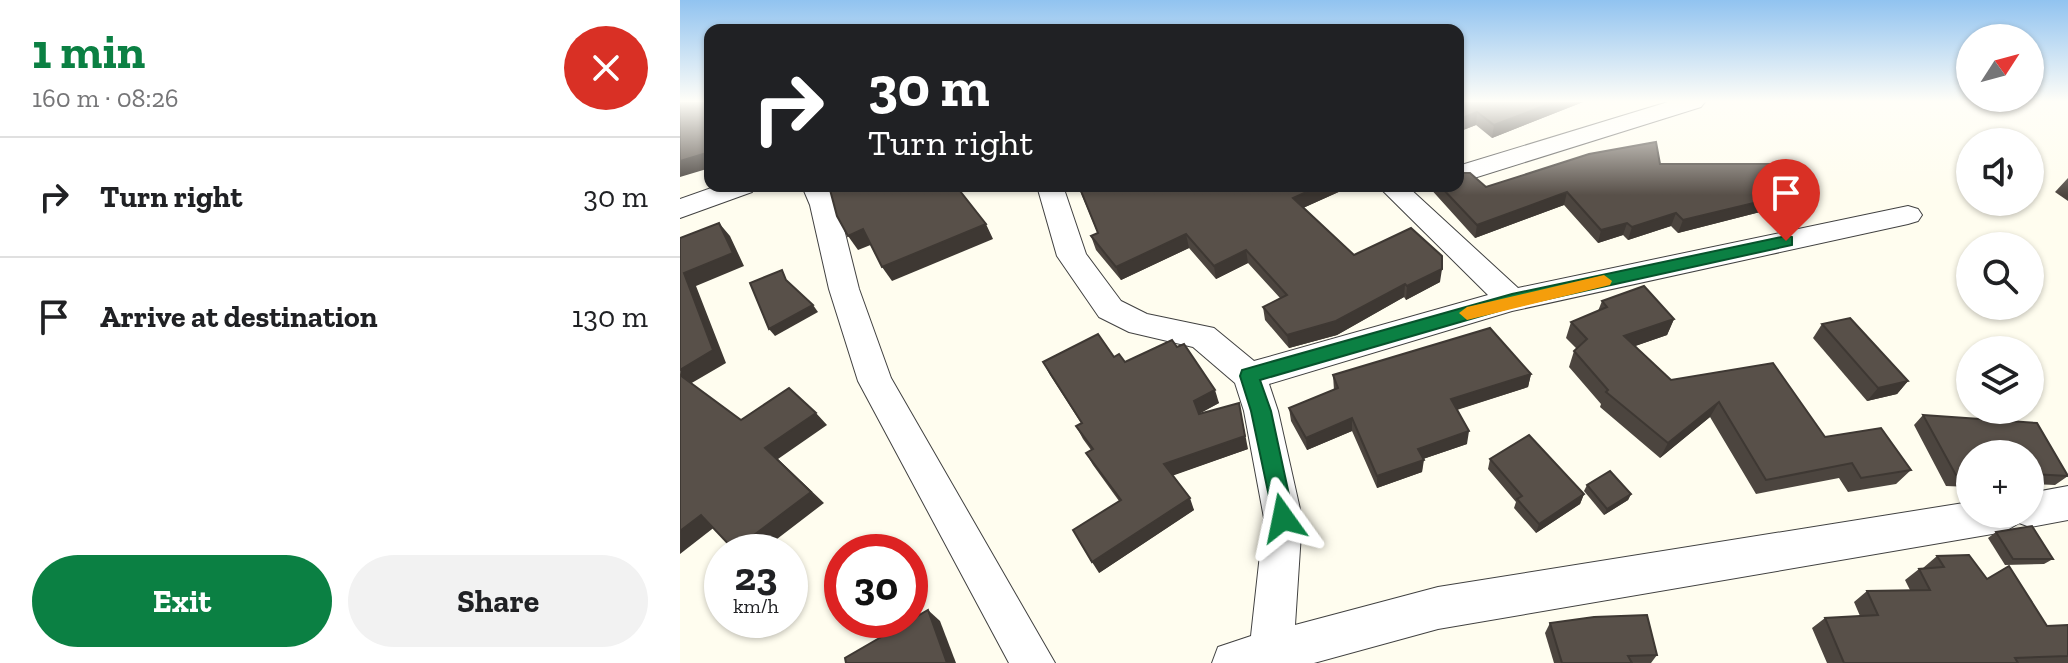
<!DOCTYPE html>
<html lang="en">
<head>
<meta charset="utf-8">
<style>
  :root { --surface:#fff; --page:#f2f2f2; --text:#202124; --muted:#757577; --line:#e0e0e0; --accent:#0b8043 }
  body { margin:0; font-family:"Zilla Slab",serif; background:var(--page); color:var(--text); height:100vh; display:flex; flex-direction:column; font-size:30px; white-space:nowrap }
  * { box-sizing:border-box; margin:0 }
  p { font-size:26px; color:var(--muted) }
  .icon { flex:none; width:44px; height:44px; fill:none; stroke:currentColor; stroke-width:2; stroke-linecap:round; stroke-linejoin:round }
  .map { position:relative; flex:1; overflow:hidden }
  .drawer { display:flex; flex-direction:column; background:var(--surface); width:680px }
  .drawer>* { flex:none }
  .guide { position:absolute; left:24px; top:24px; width:760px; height:168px; border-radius:16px; box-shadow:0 2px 6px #0004; background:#202124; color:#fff; overflow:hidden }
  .needle { width:52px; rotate:54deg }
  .controls { position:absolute; left:1276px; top:24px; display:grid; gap:16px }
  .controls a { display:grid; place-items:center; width:88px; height:88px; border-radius:50%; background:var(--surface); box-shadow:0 2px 6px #0004; font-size:40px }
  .speed { position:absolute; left:24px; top:534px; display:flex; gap:16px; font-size:40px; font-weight:700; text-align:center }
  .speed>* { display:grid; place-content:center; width:104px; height:104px; border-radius:50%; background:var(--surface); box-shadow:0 2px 6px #0004; line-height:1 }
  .speed small { font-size:20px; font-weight:400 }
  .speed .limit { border:12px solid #d22; background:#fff; color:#111 }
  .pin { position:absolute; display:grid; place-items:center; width:68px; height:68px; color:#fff; margin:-82px -34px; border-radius:50% 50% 50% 0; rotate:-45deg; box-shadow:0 0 8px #0007 }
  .pin .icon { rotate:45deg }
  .me { position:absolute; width:88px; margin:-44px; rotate:348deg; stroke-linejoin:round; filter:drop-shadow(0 0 6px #0008) }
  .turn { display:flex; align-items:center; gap:28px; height:168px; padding:0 32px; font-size:36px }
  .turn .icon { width:104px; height:104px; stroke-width:2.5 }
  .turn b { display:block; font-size:56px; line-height:68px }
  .round { display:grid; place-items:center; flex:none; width:84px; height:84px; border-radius:42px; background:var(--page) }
  .headline { display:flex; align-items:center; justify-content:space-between; height:136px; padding:0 32px }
  h1 { font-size:48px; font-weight:700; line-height:60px; color:var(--accent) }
  .cta { display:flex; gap:16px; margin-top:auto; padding:16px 32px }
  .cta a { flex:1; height:92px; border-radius:48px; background:var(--accent); color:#fff; font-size:32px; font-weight:700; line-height:92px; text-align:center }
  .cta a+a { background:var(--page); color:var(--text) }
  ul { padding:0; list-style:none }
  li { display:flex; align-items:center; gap:24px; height:120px; padding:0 32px; border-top:2px solid var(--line) }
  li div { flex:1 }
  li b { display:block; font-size:30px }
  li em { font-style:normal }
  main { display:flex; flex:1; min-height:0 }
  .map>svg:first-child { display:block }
</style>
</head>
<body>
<main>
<section class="drawer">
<div class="headline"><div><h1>1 min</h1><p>160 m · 08:26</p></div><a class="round" style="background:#d93025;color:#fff"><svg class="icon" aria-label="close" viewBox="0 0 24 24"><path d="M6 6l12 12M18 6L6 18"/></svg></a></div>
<ul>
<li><svg class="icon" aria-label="right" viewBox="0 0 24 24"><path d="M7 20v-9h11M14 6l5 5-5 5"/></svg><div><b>Turn right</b></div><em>30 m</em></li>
<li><svg class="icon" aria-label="arrive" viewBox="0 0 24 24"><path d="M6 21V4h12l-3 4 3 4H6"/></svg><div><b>Arrive at destination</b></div><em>130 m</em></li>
</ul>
<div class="cta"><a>Exit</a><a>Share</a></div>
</section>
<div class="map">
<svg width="1388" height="663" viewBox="0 0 1388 663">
  <rect width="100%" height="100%" fill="#fffdef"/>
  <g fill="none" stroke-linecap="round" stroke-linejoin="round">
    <defs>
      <g id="minor">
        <polygon points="988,102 1025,102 1021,107 778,183 778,166"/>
        <polygon points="37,186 76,186 72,192 0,218 0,199"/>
        <polygon points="122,186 148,186 158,205 179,289 211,378 375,663 329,663 178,381 149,289 130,205"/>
        <polygon points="357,186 383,186 406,254 441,301 467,314 534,328 574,361 808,295 698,186 727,186 838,288 1228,206 1238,209 1242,215 1238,221 1228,224 832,311 589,384 598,411 622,518 615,625 758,587 1290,502 1290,514 1350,514 1350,493 1388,486 1388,520 1350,527 1339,523 1324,532 758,629 634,663 532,663 538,647 571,636 584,518 564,411 555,383 513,347 449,332 419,317 377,256"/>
      </g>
    </defs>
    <use href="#minor" stroke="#414141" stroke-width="2"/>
    <use href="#minor" fill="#fff" fill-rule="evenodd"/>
  </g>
  <g fill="#4c453f">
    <polygon points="778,102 903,102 812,138 796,125 778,132"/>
    <polygon points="980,164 1125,201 1118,214 1088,217 1084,211 998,233 991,226 948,240 943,235 918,243 884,205 795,238 748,186 806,187"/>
    <polygon points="1388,178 1388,201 1375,192"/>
    <polygon points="398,186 663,190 623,208 674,255 760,282 726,300 724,297 657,335 609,348 585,320 583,307 600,298 568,263 536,279 509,248 441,280 416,250 411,236 418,234"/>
    <polygon points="922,301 994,319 987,335 955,346 991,380 1231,470 1216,484 1168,492 1159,478 1076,494 1030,417 980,458 920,407 921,404 889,367 894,351 897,349 886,338 891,322 918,311"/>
    <polygon points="1142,324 1228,381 1217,394 1187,401 1133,338"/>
    <polygon points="497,347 539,403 519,414 568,449 493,475 514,510 419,573 439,501 413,465 406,453 411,450 403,439 396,426 401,423 370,375 363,362 434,357 445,362"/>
    <polygon points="851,374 848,387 777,410 787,444 743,459 742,472 697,488 672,431 627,450 611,421 609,408 654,390 653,375"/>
    <polygon points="1243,415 1357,423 1388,476 1375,485 1350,484 1350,454 1290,454 1290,487 1266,486 1234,425"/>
    <polygon points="810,459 904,494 900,504 856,533 834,508 836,502 808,469"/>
    <polygon points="907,485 951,494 948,500 924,515 904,491"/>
    <polygon points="1316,532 1373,559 1364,564 1325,565 1308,538"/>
    <polygon points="1257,556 1307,579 1367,626 1388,625 1388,663 1147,663 1132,628 1145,618 1180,616 1174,602 1187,591 1230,590 1225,580 1239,569 1243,568"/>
    <polygon points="870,623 977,655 971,663 874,663 865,633"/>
  </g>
  <g fill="#3e3833">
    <polygon points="874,102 903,102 812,138 814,125"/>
    <polygon points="797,112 796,125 778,132 778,120"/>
    <polygon points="30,152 30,168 0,177 0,161"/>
    <polygon points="640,186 663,186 663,190 614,212 613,198"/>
    <polygon points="887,192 884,205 795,238 797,225"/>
    <polygon points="1090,199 1084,211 998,233 1003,220"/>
    <polygon points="996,213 991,226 948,240 952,227"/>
    <polygon points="39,223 50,236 64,266 16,286 46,363 10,384 0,375 4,273"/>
    <polygon points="947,223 943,235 918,243 921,230"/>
    <polygon points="306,224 313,239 212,281 202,267"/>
    <polygon points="183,229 193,244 178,250 168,236"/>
    <polygon points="506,234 509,248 441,280 436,267"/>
    <polygon points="566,250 568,263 536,279 534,266"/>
    <polygon points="762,269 760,282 726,300 727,286"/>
    <polygon points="725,284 724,297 657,335 609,348 607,335"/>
    <polygon points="133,305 138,312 95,336 89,329"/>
    <polygon points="994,319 987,335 938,352 944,336"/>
    <polygon points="851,374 848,387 769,412 771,399"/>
    <polygon points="1228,381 1217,394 1187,401 1198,388"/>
    <polygon points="535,390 539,403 518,414 514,401"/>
    <polygon points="1039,402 1030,417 980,458 988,443"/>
    <polygon points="559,403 568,449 489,477 484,464"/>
    <polygon points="136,413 147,425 98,459 144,503 80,552 56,552 54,550 85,448"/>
    <polygon points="672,418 672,431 627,450 626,438"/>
    <polygon points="789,431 787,444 737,461 738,449"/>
    <polygon points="744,460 742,472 697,488 697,476"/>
    <polygon points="904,494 900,504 856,533 859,524"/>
    <polygon points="951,494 948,500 924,515 927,509"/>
    <polygon points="510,498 514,510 419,573 412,562"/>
    <polygon points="21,515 36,526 0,554 0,531"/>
    <polygon points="248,610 260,621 276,663 267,663"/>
  </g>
  <g fill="#585049" stroke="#3e3833" stroke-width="2">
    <polygon points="0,102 30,102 30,152 0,161"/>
    <polygon points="778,102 874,102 814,125 797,112 778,120"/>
    <polygon points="976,142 980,164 1096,164 1125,201 1094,204 1090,199 1003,220 996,213 952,227 947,223 921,230 887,192 797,225 760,186 778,186 778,173 790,173 806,187 909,154"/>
    <polygon points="149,186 276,186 306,224 202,267 183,229 168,236 157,216"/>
    <polygon points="399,186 640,186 613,198 674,255 731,228 762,256 762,269 727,286 725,284 656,321 607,335 583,307 607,295 566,250 534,266 506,234 436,267 411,236 418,233"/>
    <polygon points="39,223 53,253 4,273 33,350 0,370 0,238"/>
    <polygon points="102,270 106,280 133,305 89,329 70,283"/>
    <polygon points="964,286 994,319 944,336 991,380 1093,363 1145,437 1201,428 1231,470 1181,478 1172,463 1086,480 1039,402 988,443 926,392 928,390 894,351 907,339 891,322 927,307 922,301"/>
    <polygon points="1170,318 1228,381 1198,388 1142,324"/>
    <polygon points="810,328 851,374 771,399 789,431 738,449 744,460 697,476 672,418 626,438 609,408 658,388 653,375"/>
    <polygon points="418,334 434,357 439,354 445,362 492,340 497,347 504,344 535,390 514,401 519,414 559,403 565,436 484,464 510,498 412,562 393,530 441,500 406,453 413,449 396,426 402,423 363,362"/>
    <polygon points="0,375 61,420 109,388 136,413 85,448 131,492 54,550 21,515 0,531"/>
    <polygon points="1243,415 1357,423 1388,476 1350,474 1350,454 1290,454 1290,477 1277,477"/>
    <polygon points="849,435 904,494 859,524 837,499 842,496 810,459"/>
    <polygon points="930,471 951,494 927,509 907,485"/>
    <polygon points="1352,526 1373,559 1333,559 1316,532"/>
    <polygon points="1289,555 1307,579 1329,566 1367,626 1388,625 1388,656 1335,658 1338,663 1164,663 1145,618 1198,615 1187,591 1250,590 1239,569 1264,567 1257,556"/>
    <polygon points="248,610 267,663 166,663 165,658"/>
    <polygon points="967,615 977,655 948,656 952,663 882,663 870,623 914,617"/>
  </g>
  <linearGradient id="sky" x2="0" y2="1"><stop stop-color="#91c3f0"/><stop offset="0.52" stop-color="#fffef8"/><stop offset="1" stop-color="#fffef8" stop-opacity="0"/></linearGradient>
  <rect width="1388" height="195" fill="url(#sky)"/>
  <polygon fill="#0b8043" stroke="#07532c" stroke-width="2" points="1106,236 1112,237 1112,245 832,307 580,380 591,411 614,518 611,525 603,528 595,525 571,411 560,376 562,370 832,294"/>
  <polygon fill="#f59e0b" points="924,275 932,281 930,285 787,320 779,313 787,307"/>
</svg>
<div class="controls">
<a><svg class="needle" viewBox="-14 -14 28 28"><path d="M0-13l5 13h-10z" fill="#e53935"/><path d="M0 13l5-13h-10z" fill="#757577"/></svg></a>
<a><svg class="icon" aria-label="sound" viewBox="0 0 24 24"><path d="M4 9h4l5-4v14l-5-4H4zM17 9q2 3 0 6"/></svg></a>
<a><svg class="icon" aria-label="search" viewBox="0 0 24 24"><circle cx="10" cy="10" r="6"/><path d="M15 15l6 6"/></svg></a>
<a><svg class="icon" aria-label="layers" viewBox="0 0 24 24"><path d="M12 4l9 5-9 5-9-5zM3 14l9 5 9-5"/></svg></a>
<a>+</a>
</div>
<div class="speed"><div>23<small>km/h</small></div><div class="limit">30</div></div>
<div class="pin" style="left:1106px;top:241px;background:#d93025"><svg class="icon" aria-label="arrive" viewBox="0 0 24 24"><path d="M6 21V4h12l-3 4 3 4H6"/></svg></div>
<svg class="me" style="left:603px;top:518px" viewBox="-20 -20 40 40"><path d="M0-17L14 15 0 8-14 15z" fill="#0b8043" stroke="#fff" stroke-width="4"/></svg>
<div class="guide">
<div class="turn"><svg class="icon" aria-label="right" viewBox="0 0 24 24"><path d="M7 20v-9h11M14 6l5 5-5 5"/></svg><div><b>30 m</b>Turn right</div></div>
</div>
</div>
</main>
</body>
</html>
